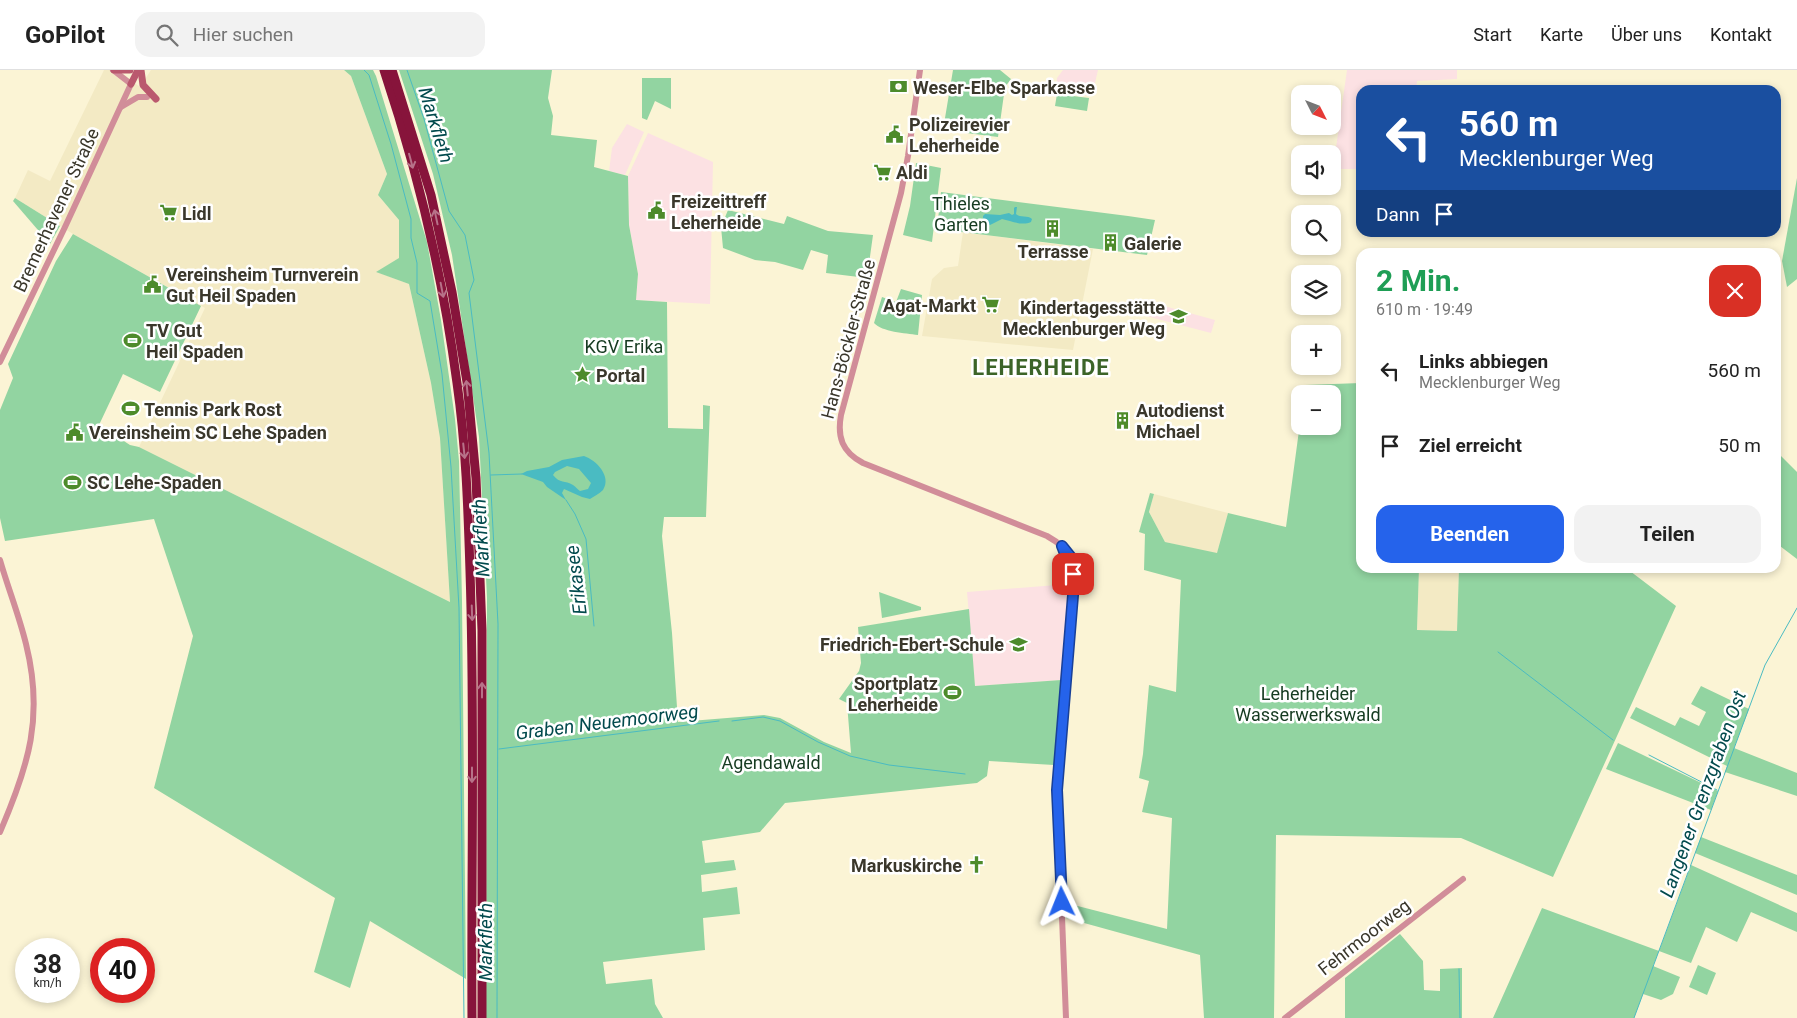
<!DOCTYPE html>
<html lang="de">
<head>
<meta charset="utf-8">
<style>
  :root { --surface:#fff; --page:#f2f2f2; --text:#222; --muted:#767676; --line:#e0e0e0; --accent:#2563eb }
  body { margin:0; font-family:Roboto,sans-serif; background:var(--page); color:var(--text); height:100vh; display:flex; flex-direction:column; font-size:19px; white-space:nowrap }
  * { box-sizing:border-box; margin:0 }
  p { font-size:16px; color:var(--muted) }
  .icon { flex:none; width:28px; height:28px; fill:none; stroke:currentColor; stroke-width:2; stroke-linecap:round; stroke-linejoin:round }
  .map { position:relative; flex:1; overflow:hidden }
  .details { position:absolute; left:1356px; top:178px; width:425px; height:325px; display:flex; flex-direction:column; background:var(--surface); border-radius:15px; box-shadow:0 2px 8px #0003 }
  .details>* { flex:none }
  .guide { position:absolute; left:1356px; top:15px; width:425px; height:152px; border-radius:15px; box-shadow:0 2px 8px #0003; background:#1a4fa0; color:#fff; overflow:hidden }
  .needle { width:32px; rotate:132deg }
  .fabs { position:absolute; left:1291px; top:15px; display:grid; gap:10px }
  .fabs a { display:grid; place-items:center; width:50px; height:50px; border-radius:10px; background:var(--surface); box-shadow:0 2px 8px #0003; font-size:25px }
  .speed { position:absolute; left:15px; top:868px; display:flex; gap:10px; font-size:25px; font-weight:700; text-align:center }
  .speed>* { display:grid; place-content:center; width:65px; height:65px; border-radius:50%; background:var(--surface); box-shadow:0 2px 8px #0003; line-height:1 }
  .speed small { font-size:12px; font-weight:400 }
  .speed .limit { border:8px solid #d22; background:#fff; color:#111 }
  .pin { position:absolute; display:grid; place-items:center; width:42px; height:42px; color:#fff; margin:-21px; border-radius:10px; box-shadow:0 2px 8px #0006 }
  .me { position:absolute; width:55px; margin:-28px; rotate:358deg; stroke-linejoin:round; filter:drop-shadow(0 0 4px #0008) }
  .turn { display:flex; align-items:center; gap:18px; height:105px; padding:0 20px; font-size:22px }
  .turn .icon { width:65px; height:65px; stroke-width:2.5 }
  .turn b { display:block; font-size:35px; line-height:42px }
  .then { display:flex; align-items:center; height:48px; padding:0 20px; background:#0003; gap:10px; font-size:19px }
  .round { display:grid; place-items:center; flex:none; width:52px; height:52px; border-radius:15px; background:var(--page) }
  .overview { display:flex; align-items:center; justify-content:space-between; height:85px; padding:0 20px }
  h1 { font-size:30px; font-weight:700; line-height:38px; color:#1e9e55 }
  .button { display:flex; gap:10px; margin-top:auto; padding:10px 20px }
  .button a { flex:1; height:58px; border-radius:15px; background:var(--accent); color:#fff; font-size:20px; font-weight:700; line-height:58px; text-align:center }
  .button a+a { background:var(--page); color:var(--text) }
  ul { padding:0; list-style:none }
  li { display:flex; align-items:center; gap:15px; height:75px; padding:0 20px }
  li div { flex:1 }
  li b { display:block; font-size:19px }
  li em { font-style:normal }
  header { display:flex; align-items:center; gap:30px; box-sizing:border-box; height:70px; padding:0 25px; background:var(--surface); border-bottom:1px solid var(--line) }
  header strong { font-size:24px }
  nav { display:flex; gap:28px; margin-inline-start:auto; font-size:18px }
  .search { width:350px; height:45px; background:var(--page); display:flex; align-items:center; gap:12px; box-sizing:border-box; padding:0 18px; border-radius:15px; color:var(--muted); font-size:19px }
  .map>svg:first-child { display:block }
</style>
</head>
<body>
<header>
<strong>GoPilot</strong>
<div class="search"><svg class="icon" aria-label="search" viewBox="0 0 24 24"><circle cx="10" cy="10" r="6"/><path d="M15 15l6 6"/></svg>Hier suchen</div>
<nav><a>Start</a><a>Karte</a><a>Über uns</a><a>Kontakt</a></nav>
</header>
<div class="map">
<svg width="1797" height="948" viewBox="0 0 1797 948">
  <rect width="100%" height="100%" fill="#fbf4d5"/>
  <g fill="#f3eac4">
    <polygon points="104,0 117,0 140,17 151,0 344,0 351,6 387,104 378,125 399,150 399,189 377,202 409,214 431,313 440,368 450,532 139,377 205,238 73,164 15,128 28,100 50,111"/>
    <polygon points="963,162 1093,179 1073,280 922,266 932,209 944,198 958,196"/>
    <polygon points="1154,424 1228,443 1217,484 1165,472 1149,442"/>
    <polygon points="1419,498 1459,498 1457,561 1417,560"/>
  </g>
  <g fill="#fce1e3">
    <polygon points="1063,0 1098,0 1092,26 1056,21 1057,8"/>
    <polygon points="1347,0 1457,0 1457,9 1417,11 1416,20 1361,20 1361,99 1333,99"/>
    <polygon points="627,54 644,62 625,105 609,101 612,78"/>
    <polygon points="648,63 713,92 710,234 636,230 638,204 629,155 628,106"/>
    <polygon points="1146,231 1215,250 1211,263 1142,245"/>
    <polygon points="1069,514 1061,610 975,616 967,522"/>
  </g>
  <g fill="#92d4a1">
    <polygon points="344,0 373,0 376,6 427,172 441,250 455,349 459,391 462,531 466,909 370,851 350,918 314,902 335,828 154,718 193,566 154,449 5,471 0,448 0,340 13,308 8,294 56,191 73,164 201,236 160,322 123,304 99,355 130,375 139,377 450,532 440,368 431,313 409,214 376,202 399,188 399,150 378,125 387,104 351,6"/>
    <polygon points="399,0 552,0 548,28 553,46 551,65 597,70 594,97 628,106 629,155 638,204 636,230 667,232 668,358 703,359 703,335 710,336 706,447 664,447 662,466 672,563 678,652 764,645 780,648 824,672 851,683 847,633 839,629 859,601 861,593 858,557 969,539 975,616 1061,610 1054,695 989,691 987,706 977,713 785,733 760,762 702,771 705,793 734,790 736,800 701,805 702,822 737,817 740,844 703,848 705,880 603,892 606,914 652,909 655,934 663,948 486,948 487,528 479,367 452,185 433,104"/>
    <polygon points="953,0 1000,0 1011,9 1005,17 998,67 943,60"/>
    <polygon points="642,8 671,8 671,39 655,31 647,50 642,48"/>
    <polygon points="1057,24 1089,28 1087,41 1055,36"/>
    <polygon points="916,93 941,98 932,172 903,165 910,136"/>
    <polygon points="1797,108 1797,209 1787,217 1782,191"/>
    <polygon points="941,122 1128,146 1155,150 1147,185 937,159"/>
    <polygon points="15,128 60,156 50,174 13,131"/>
    <polygon points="728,140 784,154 787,146 828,161 873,165 867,208 826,203 828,185 811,180 803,200 775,192 755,190 723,178 721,157"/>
    <path d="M901,219l21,6 -4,40c-13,-2 -36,-3 -44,-12l8,-26 14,5z"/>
    <polygon points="1361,313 1361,498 1419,498 1417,560 1457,561 1459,498 1626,498 1676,536 1553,807 1461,768 1276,765 1274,948 1204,948 1200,885 1066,848 1066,833 1167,859 1172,748 1142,742 1149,711 1139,708 1143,684 1149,615 1176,622 1181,510 1144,500 1145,464 1139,462 1150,423 1154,424 1149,442 1165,472 1217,483 1228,443 1286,457 1300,353 1300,356 1332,356 1332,324 1304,324 1305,315"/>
    <polygon points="1776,381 1797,402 1797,489 1776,473"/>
    <polygon points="879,522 921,537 921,540 882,548"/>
    <polygon points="1701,616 1749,639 1734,678 1797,703 1797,726 1725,702 1727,696 1630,648 1636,637 1675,656 1680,647 1699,656 1706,642 1691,634"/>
    <polygon points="1618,673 1718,721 1711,740 1606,699"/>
    <polygon points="1701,767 1797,805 1797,825 1695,783"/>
    <polygon points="1691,795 1797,843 1797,862 1751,842 1737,872 1706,857 1691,893 1659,881 1653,896 1680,907 1673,924 1661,930 1643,924 1634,948 1493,948 1542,838 1659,881"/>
    <polygon points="1400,864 1423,891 1424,920 1440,921 1440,899 1462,898 1462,948 1345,948 1345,908"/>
    <polygon points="1698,895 1716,903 1707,925 1689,917"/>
  </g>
  <g fill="#4abbc2" fill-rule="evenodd">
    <path d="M1015,137h2l-1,7c4,4 12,1 16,5l-1,3c-9,4 -20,-1 -29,-3l-12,6 -7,-2v-7l2,-2 15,1 9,-2 3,2 2,-1v-6z"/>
    <path d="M584,386c12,4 28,20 19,34 -4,4 -9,6 -13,9l-8,-2 -18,-8 -2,4 4,7 -19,-13 -4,-5 -22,-8 6,-3 22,-4 13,-7zM567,396l12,3 12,14 -3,6 -8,2c-3,-2 -4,-4 -7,-6 -8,-5 -13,-1 -20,-10l2,-3z"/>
  </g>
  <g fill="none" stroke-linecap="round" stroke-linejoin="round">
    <g stroke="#4abbc2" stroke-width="1">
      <polyline points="364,0 369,5 391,74 411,149 411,168 417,193 417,223 430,231 442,304 451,397 459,538 464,948"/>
      <polyline points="407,0 424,49 449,141 465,165 474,210 469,223 489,383 498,554 497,948"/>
      <polyline points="491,405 522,404"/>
      <polyline points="566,430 575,444 586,469 594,556"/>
      <polyline points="1498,582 1613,670"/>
      <polyline points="732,651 763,647 780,651 818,672 850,686 889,695 965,704"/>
      <polyline points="499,679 719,651"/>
      <polyline points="1649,685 1717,720"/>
      <polyline points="1459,899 1460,948"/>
      <polyline points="1634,948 1765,595 1797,538"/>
    </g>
    <g stroke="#d18d99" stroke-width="6">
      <path d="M920,0l-12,86 -7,37 -60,222c-4,22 1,37 22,48l184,73c11,6 21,15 27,25l-2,53 -15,176 9,228"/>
      <polyline points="121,37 138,27 147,27"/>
      <polyline points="0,292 65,157 131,14 113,0"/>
      <path d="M0,490c8,28 19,55 26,84 18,72 3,121 -26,188"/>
      <polyline points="1285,948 1463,809"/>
    </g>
    <g stroke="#ba596e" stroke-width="7">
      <polyline points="114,0 130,0"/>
      <polyline points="141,0 143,15 156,29"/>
      <polyline points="131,14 138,0"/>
    </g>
    <g stroke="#87143b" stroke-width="9">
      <path d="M384,0c34,102 59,207 73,313 9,62 11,125 13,188 5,149 1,298 2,447"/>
      <polyline points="392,0 431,125 452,222 467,312 476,408 482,560 482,948"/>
    </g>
  </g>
  <defs><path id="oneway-shaft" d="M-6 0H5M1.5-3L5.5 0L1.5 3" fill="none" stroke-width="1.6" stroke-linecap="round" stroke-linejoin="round" transform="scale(1.25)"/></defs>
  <g stroke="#b77289">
    <use href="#oneway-shaft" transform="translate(411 91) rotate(75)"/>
    <use href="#oneway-shaft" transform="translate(436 147) rotate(-102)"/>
    <use href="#oneway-shaft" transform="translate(442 220) rotate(79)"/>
    <use href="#oneway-shaft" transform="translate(467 318) rotate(-96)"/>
    <use href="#oneway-shaft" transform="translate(464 381) rotate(84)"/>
    <use href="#oneway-shaft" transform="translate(472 543) rotate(88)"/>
    <use href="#oneway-shaft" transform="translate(482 620) rotate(-90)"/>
    <use href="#oneway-shaft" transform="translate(472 705) rotate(90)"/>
  </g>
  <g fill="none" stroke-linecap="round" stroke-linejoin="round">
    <defs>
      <polyline id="route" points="1062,832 1057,720 1075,501 1074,491 1062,476 1073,504"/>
    </defs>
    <use href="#route" stroke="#184099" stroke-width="12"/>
    <use href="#route" stroke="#2563eb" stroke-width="9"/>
  </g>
  <defs>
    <symbol id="bank-bare" viewBox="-9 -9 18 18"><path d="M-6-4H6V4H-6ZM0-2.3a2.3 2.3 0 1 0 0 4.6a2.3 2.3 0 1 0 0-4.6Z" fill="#4d8b2b" stroke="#fff" stroke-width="2.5" paint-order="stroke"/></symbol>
    <symbol id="civic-bare" viewBox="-9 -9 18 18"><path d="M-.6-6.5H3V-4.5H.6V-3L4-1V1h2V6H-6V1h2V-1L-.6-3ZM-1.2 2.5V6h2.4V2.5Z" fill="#4d8b2b" stroke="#fff" stroke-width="2.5" paint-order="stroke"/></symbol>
    <symbol id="supermarket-bare" viewBox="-9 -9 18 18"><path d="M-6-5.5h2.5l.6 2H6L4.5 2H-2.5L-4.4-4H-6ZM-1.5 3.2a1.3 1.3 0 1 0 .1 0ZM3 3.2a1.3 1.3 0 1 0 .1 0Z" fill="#4d8b2b" stroke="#fff" stroke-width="2.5" paint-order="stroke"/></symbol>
    <symbol id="building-bare" viewBox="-9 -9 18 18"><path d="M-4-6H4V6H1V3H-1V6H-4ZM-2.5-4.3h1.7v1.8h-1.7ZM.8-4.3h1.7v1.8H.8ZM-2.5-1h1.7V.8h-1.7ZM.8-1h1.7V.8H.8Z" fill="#4d8b2b" stroke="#fff" stroke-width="2.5" paint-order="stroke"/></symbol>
    <symbol id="school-bare" viewBox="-9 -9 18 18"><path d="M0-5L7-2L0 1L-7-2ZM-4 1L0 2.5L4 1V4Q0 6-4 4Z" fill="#4d8b2b" stroke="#fff" stroke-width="2.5" paint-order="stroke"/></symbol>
    <symbol id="stadium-bare" viewBox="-9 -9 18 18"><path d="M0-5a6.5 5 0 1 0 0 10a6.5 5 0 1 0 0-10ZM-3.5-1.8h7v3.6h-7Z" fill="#4d8b2b" stroke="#fff" stroke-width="2.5" paint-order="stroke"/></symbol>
    <symbol id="sight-bare" viewBox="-9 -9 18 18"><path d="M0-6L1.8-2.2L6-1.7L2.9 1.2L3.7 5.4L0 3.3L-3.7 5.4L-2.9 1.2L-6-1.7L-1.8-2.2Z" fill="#4d8b2b" stroke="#fff" stroke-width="2.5" paint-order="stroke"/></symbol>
    <symbol id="church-bare" viewBox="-9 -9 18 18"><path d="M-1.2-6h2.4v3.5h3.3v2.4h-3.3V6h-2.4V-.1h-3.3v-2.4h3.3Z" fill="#4d8b2b" stroke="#fff" stroke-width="2.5" paint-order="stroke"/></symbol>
  </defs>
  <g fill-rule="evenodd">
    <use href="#bank-bare" x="886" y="4" width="25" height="25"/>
    <use href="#civic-bare" x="882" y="52" width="25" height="25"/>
    <use href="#supermarket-bare" x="870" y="90" width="25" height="25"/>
    <use href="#civic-bare" x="644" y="128" width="25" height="25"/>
    <use href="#supermarket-bare" x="156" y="130" width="25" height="25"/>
    <use href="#building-bare" x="1040" y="146" width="25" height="25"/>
    <use href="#building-bare" x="1098" y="160" width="25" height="25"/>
    <use href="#civic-bare" x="140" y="202" width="25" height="25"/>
    <use href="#supermarket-bare" x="978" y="222" width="25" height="25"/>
    <use href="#school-bare" x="1166" y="234" width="25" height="25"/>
    <use href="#stadium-bare" x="120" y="258" width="25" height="25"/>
    <use href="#sight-bare" x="570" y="292" width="25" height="25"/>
    <use href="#stadium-bare" x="118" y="326" width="25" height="25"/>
    <use href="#building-bare" x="1110" y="338" width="25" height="25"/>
    <use href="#civic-bare" x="62" y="350" width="25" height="25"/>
    <use href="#stadium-bare" x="60" y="400" width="25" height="25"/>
    <use href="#school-bare" x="1006" y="562" width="25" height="25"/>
    <use href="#stadium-bare" x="940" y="610" width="25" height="25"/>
    <use href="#church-bare" x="964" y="782" width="25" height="25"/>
  </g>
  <g text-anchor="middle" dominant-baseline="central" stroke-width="5" stroke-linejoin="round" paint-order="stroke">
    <g font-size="18" font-weight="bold" fill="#3a372b" stroke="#fff" text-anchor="start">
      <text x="913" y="17">Weser-Elbe Sparkasse</text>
      <text x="909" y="54">Polizeirevier<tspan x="909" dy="21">Leherheide</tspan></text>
      <text x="896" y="102">Aldi</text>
      <text x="671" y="131">Freizeittreff<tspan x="671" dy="21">Leherheide</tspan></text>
      <text x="182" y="143">Lidl</text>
      <text x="1124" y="173">Galerie</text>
      <text x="1053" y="181" text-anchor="middle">Terrasse</text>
      <text x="166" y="204">Vereinsheim Turnverein<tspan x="166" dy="21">Gut Heil Spaden</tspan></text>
      <text x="976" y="235" text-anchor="end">Agat-Markt</text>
      <text x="1165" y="237" text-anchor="end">Kindertagesstätte<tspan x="1165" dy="21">Mecklenburger Weg</tspan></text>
      <text x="146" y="260">TV Gut<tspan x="146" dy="21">Heil Spaden</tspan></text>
      <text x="596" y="305">Portal</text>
      <text x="144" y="339">Tennis Park Rost</text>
      <text x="1136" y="340">Autodienst<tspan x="1136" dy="21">Michael</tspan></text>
      <text x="89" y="362">Vereinsheim SC Lehe Spaden</text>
      <text x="87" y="412">SC Lehe-Spaden</text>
      <text x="1004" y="574" text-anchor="end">Friedrich-Ebert-Schule</text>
      <text x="938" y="613" text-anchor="end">Sportplatz<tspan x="938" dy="21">Leherheide</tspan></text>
      <text x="962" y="795" text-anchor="end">Markuskirche</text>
    </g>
    <g font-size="18" fill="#163b21" stroke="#fff">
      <text x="961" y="133">Thieles<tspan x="961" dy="21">Garten</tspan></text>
      <text x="624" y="276">KGV Erika</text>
      <text x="1308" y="623">Leherheider<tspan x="1308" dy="21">Wasserwerkswald</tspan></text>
      <text x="771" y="692">Agendawald</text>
    </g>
    <g font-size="18" fill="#3a372b" stroke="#fff">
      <text transform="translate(56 140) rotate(-65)">Bremerhavener Straße</text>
      <text transform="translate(848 269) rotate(-75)">Hans-Böckler-Straße</text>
      <text transform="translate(1364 867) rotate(-38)">Fehrmoorweg</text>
    </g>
    <g font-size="19" font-style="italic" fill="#024a4d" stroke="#fff">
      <text transform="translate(436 55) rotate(73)">Markfleth</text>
      <text transform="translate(481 468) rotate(-93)">Markfleth</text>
      <text transform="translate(576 510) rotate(-97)">Erikasee</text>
      <text transform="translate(607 652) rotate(-7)">Graben Neuemoorweg</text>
      <text transform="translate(1703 724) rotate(-70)">Langener Grenzgraben Ost</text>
      <text transform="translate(485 872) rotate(-90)">Markfleth</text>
    </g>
    <g font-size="22" font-weight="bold" letter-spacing="1" fill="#3c6428" stroke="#fff">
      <text x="1041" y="297">LEHERHEIDE</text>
    </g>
  </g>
</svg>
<div class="fabs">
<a><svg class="needle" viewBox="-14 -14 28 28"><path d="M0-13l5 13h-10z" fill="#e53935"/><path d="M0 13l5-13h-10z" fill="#767676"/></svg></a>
<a><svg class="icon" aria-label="sound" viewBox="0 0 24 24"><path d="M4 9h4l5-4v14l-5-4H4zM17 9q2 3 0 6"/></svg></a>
<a><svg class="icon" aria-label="search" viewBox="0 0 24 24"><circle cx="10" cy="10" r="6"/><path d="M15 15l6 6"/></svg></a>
<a><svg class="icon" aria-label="layers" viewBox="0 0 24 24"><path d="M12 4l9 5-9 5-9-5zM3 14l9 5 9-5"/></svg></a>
<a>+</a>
<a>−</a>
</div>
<div class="speed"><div>38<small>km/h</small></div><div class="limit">40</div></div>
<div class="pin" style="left:1073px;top:504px;background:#d93025"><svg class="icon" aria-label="arrive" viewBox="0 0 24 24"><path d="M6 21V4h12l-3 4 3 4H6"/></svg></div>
<svg class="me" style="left:1062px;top:832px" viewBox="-20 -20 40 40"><path d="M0-17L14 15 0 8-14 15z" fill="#2563eb" stroke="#fff" stroke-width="4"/></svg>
<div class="guide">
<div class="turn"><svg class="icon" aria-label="left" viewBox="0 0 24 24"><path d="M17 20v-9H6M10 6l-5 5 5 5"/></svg><div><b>560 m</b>Mecklenburger Weg</div></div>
<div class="then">Dann<svg class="icon" aria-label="arrive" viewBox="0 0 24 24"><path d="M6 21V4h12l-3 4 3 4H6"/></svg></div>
</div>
<section class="details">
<div class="overview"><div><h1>2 Min.</h1><p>610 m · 19:49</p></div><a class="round" style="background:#d93025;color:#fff"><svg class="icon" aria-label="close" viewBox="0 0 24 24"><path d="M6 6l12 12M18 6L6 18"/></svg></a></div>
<ul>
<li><svg class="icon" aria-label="left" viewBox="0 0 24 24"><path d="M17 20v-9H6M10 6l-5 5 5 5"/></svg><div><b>Links abbiegen</b><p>Mecklenburger Weg</p></div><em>560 m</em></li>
<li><svg class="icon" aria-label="arrive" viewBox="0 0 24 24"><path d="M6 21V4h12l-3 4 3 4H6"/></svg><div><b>Ziel erreicht</b></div><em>50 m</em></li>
</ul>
<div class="button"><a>Beenden</a><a>Teilen</a></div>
</section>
</div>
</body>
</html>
